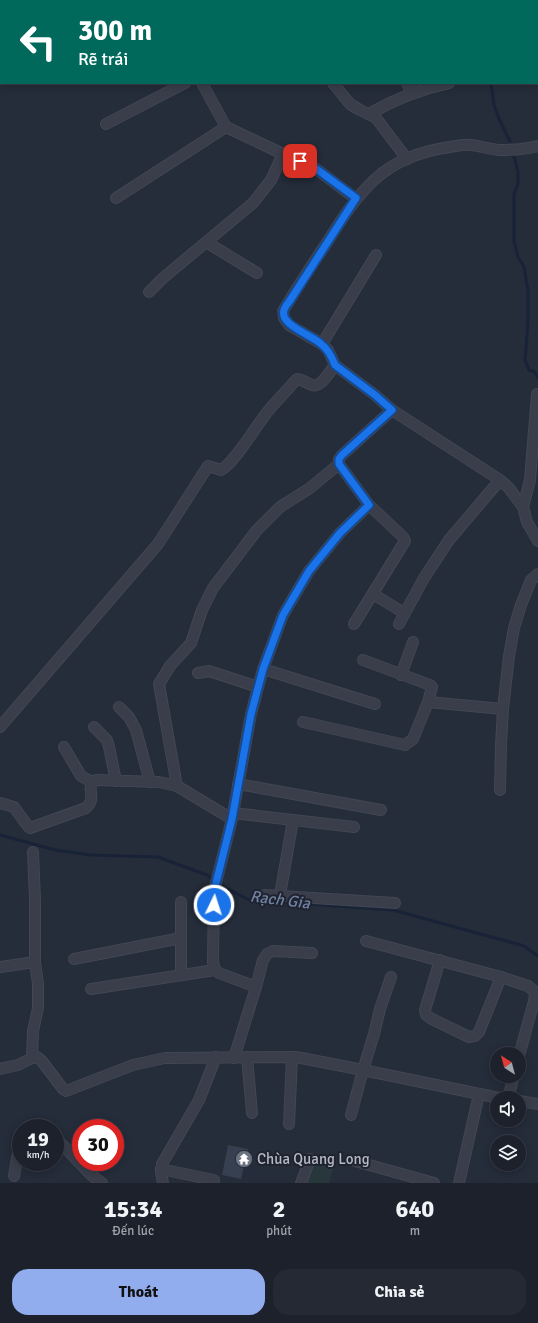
<!DOCTYPE html>
<html lang="vi">
<head>
<meta charset="utf-8">
<style>
  :root { --surface:#1c212c; --page:#252934; --text:#f1f3f6; --muted:#a0a3a9; --line:#3a3e48; --accent:#91adee }
  body { margin:0; font-family:Signika,sans-serif; background:var(--page); color:var(--text); height:100vh; display:flex; flex-direction:column; font-size:15px; white-space:nowrap }
  * { box-sizing:border-box; margin:0 }
  p { font-size:13px; color:var(--muted) }
  .icon { flex:none; width:22px; height:22px; fill:none; stroke:currentColor; stroke-width:2; stroke-linecap:round; stroke-linejoin:round }
  .map { position:relative; height:1183px; overflow:hidden }
  .drawer { display:flex; flex-direction:column; background:var(--surface); flex:1 }
  .drawer>* { flex:none }
  .guide { position:absolute; left:0px; top:0px; width:538px; height:84px; box-shadow:0 2px 10px #0003,0 0 0 1px var(--line); background:#00695c; color:#fff; overflow:hidden }
  .needle { width:26px; rotate:324deg }
  .fabs { position:absolute; left:490px; top:1047px; display:grid; gap:8px }
  .fabs a { display:grid; place-items:center; width:36px; height:36px; border-radius:50%; background:var(--surface); box-shadow:0 2px 10px #0003,0 0 0 1px var(--line); font-size:20px }
  .speed { position:absolute; left:12px; top:1119px; display:flex; gap:8px; font-size:20px; font-weight:700; text-align:center }
  .speed>* { display:grid; place-content:center; width:52px; height:52px; border-radius:50%; background:var(--surface); box-shadow:0 2px 10px #0003,0 0 0 1px var(--line); line-height:1 }
  .speed small { font-size:10px; font-weight:400 }
  .speed .limit { border:6px solid #d22; background:#fff; color:#111 }
  .pin { position:absolute; display:grid; place-items:center; width:34px; height:34px; color:#fff; margin:-17px; border-radius:8px; box-shadow:0 2px 6px #0006 }
  .me { position:absolute; width:44px; margin:-22px; rotate:4deg; stroke-linejoin:round; filter:drop-shadow(0 0 3px #0008) }
  .turn { display:flex; align-items:center; gap:14px; height:84px; padding:0 12px; font-size:18px }
  .turn .icon { width:52px; height:52px; stroke-width:2.5 }
  .turn b { display:block; font-size:28px; line-height:34px }
  .eta { display:flex; justify-content:space-evenly; align-items:center; height:68px; text-align:center }
  .eta b { font-size:24px; font-weight:800; line-height:28px }
  .primary-button { display:flex; gap:8px; margin-top:auto; padding:8px 12px }
  .primary-button a { flex:1; height:46px; border-radius:16px; background:var(--accent); color:#111; font-size:16px; font-weight:800; line-height:46px; text-align:center }
  .primary-button a+a { background:var(--page); color:var(--text) }
  .map>svg:first-child { display:block }
</style>
</head>
<body>
<div class="map">
<svg width="538" height="1183" viewBox="0 0 538 1183">
  <rect width="100%" height="100%" fill="#252c3a"/>
  <polygon fill="#27373b" points="312,1160 335,1163 329,1183 304,1183"/>
  <g fill="none" stroke-linecap="round" stroke-linejoin="round">
    <g stroke="#192337" stroke-width="3">
      <polyline points="491,83 494,105 500,121 510,141"/>
      <polyline points="514,157 518,172 518,184 514,194 514,241 518,257 524,267 528,291 528,322 525,360 529,370 535,372 538,378"/>
      <polyline points="0,835 55,850 91,855 158,857 207,875 224,887 249,900 393,910 524,946 538,956"/>
    </g>
  </g>
  <polygon fill="#374050" points="228,1145 248,1149 241,1179 222,1175"/>
  <g fill="none" stroke-linecap="round" stroke-linejoin="round">
    <defs>
      <g id="minor">
        <polyline points="43,0 43,1"/>
        <polyline points="150,0 150,1"/>
        <polyline points="234,0 235,1"/>
        <polyline points="285,0 285,1"/>
        <polyline points="530,0 531,1"/>
        <polyline points="126,1 128,0"/>
        <polyline points="504,1 506,0"/>
        <polyline points="537,11 538,12"/>
        <polyline points="0,18 1,19"/>
        <polyline points="202,83 226,127 283,154 311,165 356,199"/>
        <polyline points="333,83 350,104 360,110 376,118 407,159"/>
        <polyline points="407,83 412,93"/>
        <path d="M369,114c26,-15 51,-25 80,-31"/>
        <polyline points="106,124 185,83"/>
        <path d="M538,146c-12,3 -27,4 -39,4 -10,-1 -18,-4 -28,-5 -6,-1 -14,1 -21,2 -67,9 -90,43 -124,97 -15,22 -29,44 -43,67l1,7 5,7 33,19 6,6 7,15 40,30 17,15 108,70 9,8 14,19 4,15 11,19"/>
        <polyline points="116,198 226,127"/>
        <polyline points="206,242 257,273"/>
        <polyline points="149,292 163,278 253,203 271,180 283,154"/>
        <polyline points="322,344 376,255"/>
        <polyline points="523,507 530,480 537,394"/>
        <polyline points="373,594 404,613"/>
        <polyline points="354,624 405,541 403,537 369,505"/>
        <polyline points="399,624 424,578 449,540 500,480"/>
        <polyline points="363,660 430,685 432,687 428,702"/>
        <polyline points="263,669 375,704"/>
        <polyline points="198,673 209,671 258,687"/>
        <polyline points="401,675 413,642"/>
        <polyline points="119,707 129,717 136,730 150,782"/>
        <polyline points="303,722 405,745 413,739 428,702 503,709 509,656 514,628 521,605 531,580 538,574"/>
        <path d="M0,727l158,-183 50,-78 13,4c13,-7 34,-42 44,-55 9,-12 20,-22 29,-33l3,-3c6,1 10,4 15,6 9,3 18,-14 23,-20"/>
        <polyline points="94,727 107,740 109,747 116,781"/>
        <polyline points="64,747 81,776 92,782 96,780 159,782 177,786"/>
        <polyline points="238,784 381,810"/>
        <polyline points="500,790 501,745 503,709"/>
        <path d="M0,803l14,4 13,18 3,3 56,-20c11,-11 1,-16 6,-26"/>
        <polyline points="233,813 354,827"/>
        <polyline points="232,819 177,786 159,684 170,666 191,643 202,610 213,588 257,530 280,507 310,488 339,464"/>
        <polyline points="33,852 35,900 35,962"/>
        <polyline points="264,895 395,903"/>
        <polyline points="280,895 293,820"/>
        <polyline points="366,941 501,977 528,986 533,990 535,994 534,1001 519,1056"/>
        <polyline points="74,959 181,938"/>
        <path d="M440,960l-15,50c0,5 2,6 7,9l37,18 6,-1 4,-4 22,-55"/>
        <polyline points="0,967 35,962 38,984 38,1008 33,1031 32,1058"/>
        <polyline points="181,974 181,902"/>
        <polyline points="256,987 219,973 215,970 213,962 214,891 232,819 251,714 263,669 283,615 309,571 340,533 369,505 339,464 339,459 342,455 392,410"/>
        <polyline points="91,989 215,970"/>
        <polyline points="247,1057 252,1113"/>
        <polyline points="234,1058 256,987 263,960 267,954 273,951 312,953"/>
        <polyline points="0,1069 18,1065 32,1058 37,1057 41,1060 63,1089 66,1091 133,1065 165,1058 296,1057 363,1070 499,1098"/>
        <polyline points="508,1098 514,1076"/>
        <polyline points="519,1101 538,1104"/>
        <polyline points="351,1115 363,1070 374,1034 380,1009 391,977"/>
        <polyline points="289,1124 292,1057"/>
        <polyline points="55,1137 90,1174 102,1183"/>
        <polyline points="355,1161 434,1183"/>
        <polyline points="161,1169 214,1180"/>
        <polyline points="14,1176 18,1152 21,1148"/>
        <polyline points="163,1183 161,1172 162,1164 199,1100 216,1057"/>
        <polyline points="301,1183 310,1159"/>
        <polyline points="459,1183 479,1094"/>
      </g>
    </defs>
    <use href="#minor" stroke="#424753" stroke-width="12"/>
    <use href="#minor" stroke="#393e4a" stroke-width="10"/>
  </g>
  <g fill="none" stroke-linecap="round" stroke-linejoin="round">
    <defs>
      <path id="route" d="M214,905v-14l18,-72 19,-105 12,-45 20,-54 26,-44 31,-38 29,-28 -30,-41v-5l3,-4 50,-45 -17,-15 -40,-30c-3,-8 -7,-16 -14,-21 -9,-9 -42,-19 -37,-34 1,-3 3,-6 5,-8l67,-104 -45,-33 -11,-4"/>
    </defs>
    <use href="#route" stroke="#114b97" stroke-width="10"/>
    <use href="#route" stroke="#1a73e8" stroke-width="7"/>
  </g>
  <defs>
    <symbol id="temple-disc" viewBox="-11 -11 22 22"><circle r="9.5" fill="#6b7280" stroke="#1e232f"/><path d="M0-6L5-2H3V0L6.5 2.5H4V6H1.5V3h-3V6H-4V2.5H-6.5L-3 0V-2H-5Z" fill="#fff"/></symbol>
  </defs>
  <g fill-rule="evenodd">
    <use href="#temple-disc" x="234" y="1149" width="20" height="20"/>
  </g>
  <g text-anchor="middle" dominant-baseline="central" stroke-width="4" stroke-linejoin="round" paint-order="stroke">
    <g font-size="15" fill="#b4b9c6" stroke="#1e232f" text-anchor="start">
      <text x="257" y="1159">Chùa Quang Long</text>
    </g>
    <g font-size="16" font-style="italic" fill="#7081a2" stroke="#1e232f">
      <text transform="translate(280 900) rotate(7)">Rạch Gia</text>
    </g>
  </g>
</svg>
<div class="fabs">
<a><svg class="needle" viewBox="-14 -14 28 28"><path d="M0-13l5 13h-10z" fill="#e53935"/><path d="M0 13l5-13h-10z" fill="#a0a3a9"/></svg></a>
<a><svg class="icon" aria-label="sound" viewBox="0 0 24 24"><path d="M4 9h4l5-4v14l-5-4H4zM17 9q2 3 0 6"/></svg></a>
<a><svg class="icon" aria-label="layers" viewBox="0 0 24 24"><path d="M12 4l9 5-9 5-9-5zM3 14l9 5 9-5"/></svg></a>
</div>
<div class="speed"><div>19<small>km/h</small></div><div class="limit">30</div></div>
<div class="pin" style="left:300px;top:161px;background:#d93025"><svg class="icon" aria-label="arrive" viewBox="0 0 24 24"><path d="M6 21V4h12l-3 4 3 4H6"/></svg></div>
<svg class="me" style="left:214px;top:905px" viewBox="-20 -20 40 40"><circle r="17" fill="#1a73e8" stroke="#fff" stroke-width="3"/><path d="M0-11L8 9 0 5-8 9z" fill="#fff"/></svg>
<div class="guide">
<div class="turn"><svg class="icon" aria-label="left" viewBox="0 0 24 24"><path d="M17 20v-9H6M10 6l-5 5 5 5"/></svg><div><b>300 m</b>Rẽ trái</div></div>
</div>
</div>
<section class="drawer">
<div class="eta">
<div><b>15:34</b><p>Đến lúc</p></div>
<div><b>2</b><p>phút</p></div>
<div><b>640</b><p>m</p></div>
</div>
<div class="primary-button"><a>Thoát</a><a>Chia sẻ</a></div>
</section>
</body>
</html>
